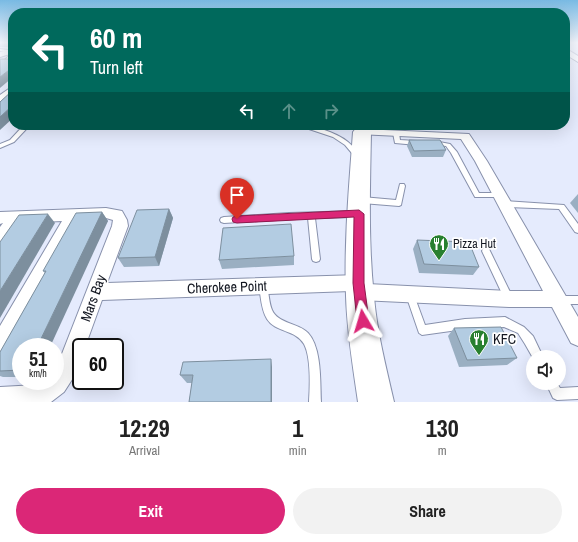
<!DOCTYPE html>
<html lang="en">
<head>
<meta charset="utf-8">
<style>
  :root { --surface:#fff; --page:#f2f2f2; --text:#222; --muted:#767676; --accent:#db2777 }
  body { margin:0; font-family:"Archivo Narrow",sans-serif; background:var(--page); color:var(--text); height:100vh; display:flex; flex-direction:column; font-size:15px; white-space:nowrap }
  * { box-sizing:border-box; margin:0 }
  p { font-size:13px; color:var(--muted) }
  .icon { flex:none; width:22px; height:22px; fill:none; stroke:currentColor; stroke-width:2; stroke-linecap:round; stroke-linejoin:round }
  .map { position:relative; height:402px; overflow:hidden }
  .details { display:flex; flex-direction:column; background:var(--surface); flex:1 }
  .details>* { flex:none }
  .hud { position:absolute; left:8px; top:8px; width:562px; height:122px; border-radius:16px; box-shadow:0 4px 16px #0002; background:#00695c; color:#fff; overflow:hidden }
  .controls { position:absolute; left:526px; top:350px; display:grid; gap:8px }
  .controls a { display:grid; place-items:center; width:40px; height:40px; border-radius:50%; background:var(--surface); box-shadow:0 4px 16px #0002; font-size:20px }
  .speed { position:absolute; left:12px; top:338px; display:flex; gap:8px; font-size:20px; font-weight:700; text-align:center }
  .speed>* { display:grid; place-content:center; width:52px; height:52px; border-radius:50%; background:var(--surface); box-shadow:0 4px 16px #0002; line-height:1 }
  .speed small { font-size:10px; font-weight:400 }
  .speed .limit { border:2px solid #111; border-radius:6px; background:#fff; color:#111 }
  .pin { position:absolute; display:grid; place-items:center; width:34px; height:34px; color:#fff; margin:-41px -17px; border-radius:50% 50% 50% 0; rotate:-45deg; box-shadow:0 0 4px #0007 }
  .pin .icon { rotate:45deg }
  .me { position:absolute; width:44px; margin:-22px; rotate:353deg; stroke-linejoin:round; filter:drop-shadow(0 0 3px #0008) }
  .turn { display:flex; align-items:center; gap:14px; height:84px; padding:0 16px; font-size:18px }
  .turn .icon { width:52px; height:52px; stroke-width:2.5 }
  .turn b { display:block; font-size:28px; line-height:34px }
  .lanes { display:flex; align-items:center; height:38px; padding:0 16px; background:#0003; justify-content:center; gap:20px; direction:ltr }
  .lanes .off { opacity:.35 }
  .eta { display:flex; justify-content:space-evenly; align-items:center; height:68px; text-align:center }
  .eta b { font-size:24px; font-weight:800; line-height:28px }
  .button { display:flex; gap:8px; margin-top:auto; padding:8px 16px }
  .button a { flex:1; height:46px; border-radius:24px; background:var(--accent); color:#fff; font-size:16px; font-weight:800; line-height:46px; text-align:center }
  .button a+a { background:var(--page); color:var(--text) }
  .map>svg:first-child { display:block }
</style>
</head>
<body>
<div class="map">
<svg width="578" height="402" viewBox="0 0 578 402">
  <rect width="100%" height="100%" fill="#e5ebfd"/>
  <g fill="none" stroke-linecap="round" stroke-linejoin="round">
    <defs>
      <g id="service">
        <polygon points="0,49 8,50 13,56 0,67 0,64 9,56 6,52 0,51"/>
        <polygon points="24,125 30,125 14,142 0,148 0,144 10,140"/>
        <path d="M297,125c15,0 39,7 51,17 5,4 9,10 13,15l-1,1h-4l-11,-13 -12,-8z"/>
        <polygon points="396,131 399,133 400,140 417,141 420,143 417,145 395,143 393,133"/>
        <polygon points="434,141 450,144 457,152 479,193 502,193 503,195 502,197 475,197 451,153 446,146 432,144 432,142"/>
        <polygon points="400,184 404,184 405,186 401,205 399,206 362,203 359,200 362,197 396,200"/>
        <polygon points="505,201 564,205 578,224 578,233 575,232 559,209 505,207 501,204"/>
        <polygon points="357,211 360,212 361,214 360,216 357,217 315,218 320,259 319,261 316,262 313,261 312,259 308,218 224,223 221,222 220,220 221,218 224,217 289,213"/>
        <polygon points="486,248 489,249 512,296 514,299 512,302 509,303 506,302 482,251 483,249"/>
        <path d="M263,282l3,1 1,3c2,8 2,17 5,24 6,14 27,13 36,23 14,15 12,50 13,69h-12c1,-15 2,-45 -5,-58 -8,-14 -29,-12 -37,-25 -6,-10 -6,-22 -8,-33l1,-3z"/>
        <polygon points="410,291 413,292 414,295 425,325 465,319 505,317 524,327 533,336 543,357 533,357 533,358 525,344 518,333 504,327 465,329 422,335 419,333 406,295 407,292"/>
        <polygon points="559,296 578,296 578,304 559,304 556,303 554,300 556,297"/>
        <polygon points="546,383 557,383 560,388 578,387 578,399 557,400 553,398"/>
      </g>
      <g id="minor">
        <polygon points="565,48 578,56 578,62 565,54"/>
        <polygon points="13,49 13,53 0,57 0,52"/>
        <polygon points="13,86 13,94 3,102 0,103 0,95"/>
        <polygon points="362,129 469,134 487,161 578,317 578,346 571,343 552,307 509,307 360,300 354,298 351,291 102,300 85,347 81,347 81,358 73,378 64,392 51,402 0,402 0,387 37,385 42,381 55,381 55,368 58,364 112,226 113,220 106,218 77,220 7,352 0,355 0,326 62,221 20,223 6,243 0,245 0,227 3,223 0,224 0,212 106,208 122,211 127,220 128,226 107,283 359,275 365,277 367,284 509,291 543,291 475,161 461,139 358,134 356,132"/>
      </g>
      <path id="primary" d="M362,127l6,1 3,4c-1,55 -3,110 3,165 3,35 12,70 20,105h-36c-5,-35 -11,-70 -12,-106 -2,-55 3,-109 7,-164l3,-4z"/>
    </defs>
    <use href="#service" stroke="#8891ac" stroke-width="2"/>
    <use href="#minor" stroke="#8891ac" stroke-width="2"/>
    <use href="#primary" stroke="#8891ac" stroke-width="2"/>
    <use href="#service" fill="#fff" fill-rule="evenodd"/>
    <use href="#minor" fill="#fff" fill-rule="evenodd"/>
    <use href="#primary" fill="#fff" fill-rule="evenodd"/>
  </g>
  <g fill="#9aafc2">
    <rect x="0" y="43" width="13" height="4"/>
    <polygon points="409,140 446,150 443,157 412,157 407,146"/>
    <polygon points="578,194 578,213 570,203"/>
    <polygon points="169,209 173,218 159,266 124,267 118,258"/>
    <polygon points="102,212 108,221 21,347 21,377 3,377 0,376 0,352 45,273 43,271"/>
    <polygon points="417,240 479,267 473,275 419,273 413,249"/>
    <polygon points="294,256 294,265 222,269 219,260"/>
    <polygon points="454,328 517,358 507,365 459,367 448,336"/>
    <polygon points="272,367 272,402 189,402 192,383 187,383 180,375"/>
  </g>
  <g fill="#7d8f9e">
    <polygon points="13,67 13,77 0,88 0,77"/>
    <polygon points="13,105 13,118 0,130 0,117"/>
    <polygon points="169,209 173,218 159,266 155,257"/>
    <polygon points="102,212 108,221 50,347 37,347"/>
    <polygon points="48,214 55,223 0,318 0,291"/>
    <polygon points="271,359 272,367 272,402 271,402"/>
  </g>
  <g fill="#b3cce2" stroke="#7d8f9e">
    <polygon points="13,56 13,67 0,77 0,59 10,59"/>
    <polygon points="13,90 13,105 0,117 0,102"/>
    <polygon points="409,140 440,140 446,150 414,151"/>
    <polygon points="169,209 155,257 118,258 137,210"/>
    <polygon points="102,212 37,347 21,347 21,370 0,371 0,352 46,271 43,271 76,213"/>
    <polygon points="48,214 0,291 0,242 19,215"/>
    <polygon points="291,224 294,256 219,260 223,228"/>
    <polygon points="417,240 469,242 479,267 424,264"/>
    <polygon points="501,327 517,358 467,360 454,328"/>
    <polygon points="271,359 271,402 189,402 193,375 180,375 183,362"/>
  </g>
  <linearGradient id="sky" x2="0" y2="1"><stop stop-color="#79bae3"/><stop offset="0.43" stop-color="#f3f6fe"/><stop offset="1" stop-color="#f3f6fe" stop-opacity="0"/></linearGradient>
  <rect width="578" height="99" fill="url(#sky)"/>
  <polygon fill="#db2777" stroke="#8e194d" points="359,210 364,214 364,283 369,321 367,325 363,327 359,325 357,321 353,283 354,217 237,223 233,222 232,219 233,217 237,216"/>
  <defs>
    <symbol id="restaurant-pin" viewBox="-11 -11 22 30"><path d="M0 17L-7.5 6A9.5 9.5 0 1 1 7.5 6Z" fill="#28802f" stroke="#fff"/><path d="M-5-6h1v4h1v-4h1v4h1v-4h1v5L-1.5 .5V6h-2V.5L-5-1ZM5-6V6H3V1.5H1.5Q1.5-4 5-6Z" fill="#fff"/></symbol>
  </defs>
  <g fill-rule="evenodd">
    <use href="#restaurant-pin" x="428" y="233" width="22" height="30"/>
    <use href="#restaurant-pin" x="468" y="328" width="22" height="30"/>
  </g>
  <g text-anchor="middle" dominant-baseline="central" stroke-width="3.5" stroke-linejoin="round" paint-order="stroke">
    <g font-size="12" fill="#121620" stroke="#fff" text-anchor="start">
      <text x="453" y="244">Pizza Hut</text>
    </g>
    <g font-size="14" fill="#121620" stroke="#fff">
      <text transform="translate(227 287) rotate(-2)">Cherokee Point</text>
      <text transform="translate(93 298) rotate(-70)">Mars Bay</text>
    </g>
    <g font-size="14" fill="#121620" stroke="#fff" text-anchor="start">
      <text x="493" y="339">KFC</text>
    </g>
  </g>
</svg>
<div class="controls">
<a><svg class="icon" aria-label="sound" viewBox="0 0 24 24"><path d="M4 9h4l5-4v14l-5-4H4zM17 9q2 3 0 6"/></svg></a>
</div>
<div class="speed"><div>51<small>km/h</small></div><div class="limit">60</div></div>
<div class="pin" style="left:237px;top:219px;background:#d93025"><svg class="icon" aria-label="arrive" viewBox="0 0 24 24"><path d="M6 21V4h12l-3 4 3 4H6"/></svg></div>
<svg class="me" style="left:363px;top:321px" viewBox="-20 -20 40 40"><path d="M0-17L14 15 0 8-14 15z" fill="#db2777" stroke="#fff" stroke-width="4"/></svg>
<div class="hud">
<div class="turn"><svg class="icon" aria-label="left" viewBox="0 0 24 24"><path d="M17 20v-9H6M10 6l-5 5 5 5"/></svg><div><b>60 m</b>Turn left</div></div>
<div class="lanes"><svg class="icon" aria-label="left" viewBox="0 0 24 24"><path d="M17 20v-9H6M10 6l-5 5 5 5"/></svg><svg class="icon off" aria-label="ahead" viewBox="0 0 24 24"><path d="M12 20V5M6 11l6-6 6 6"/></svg><svg class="icon off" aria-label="right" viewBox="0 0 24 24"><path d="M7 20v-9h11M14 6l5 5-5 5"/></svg></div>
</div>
</div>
<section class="details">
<div class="eta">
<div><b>12:29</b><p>Arrival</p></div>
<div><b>1</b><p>min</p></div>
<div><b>130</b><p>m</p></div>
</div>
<div class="button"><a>Exit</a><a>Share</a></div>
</section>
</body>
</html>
